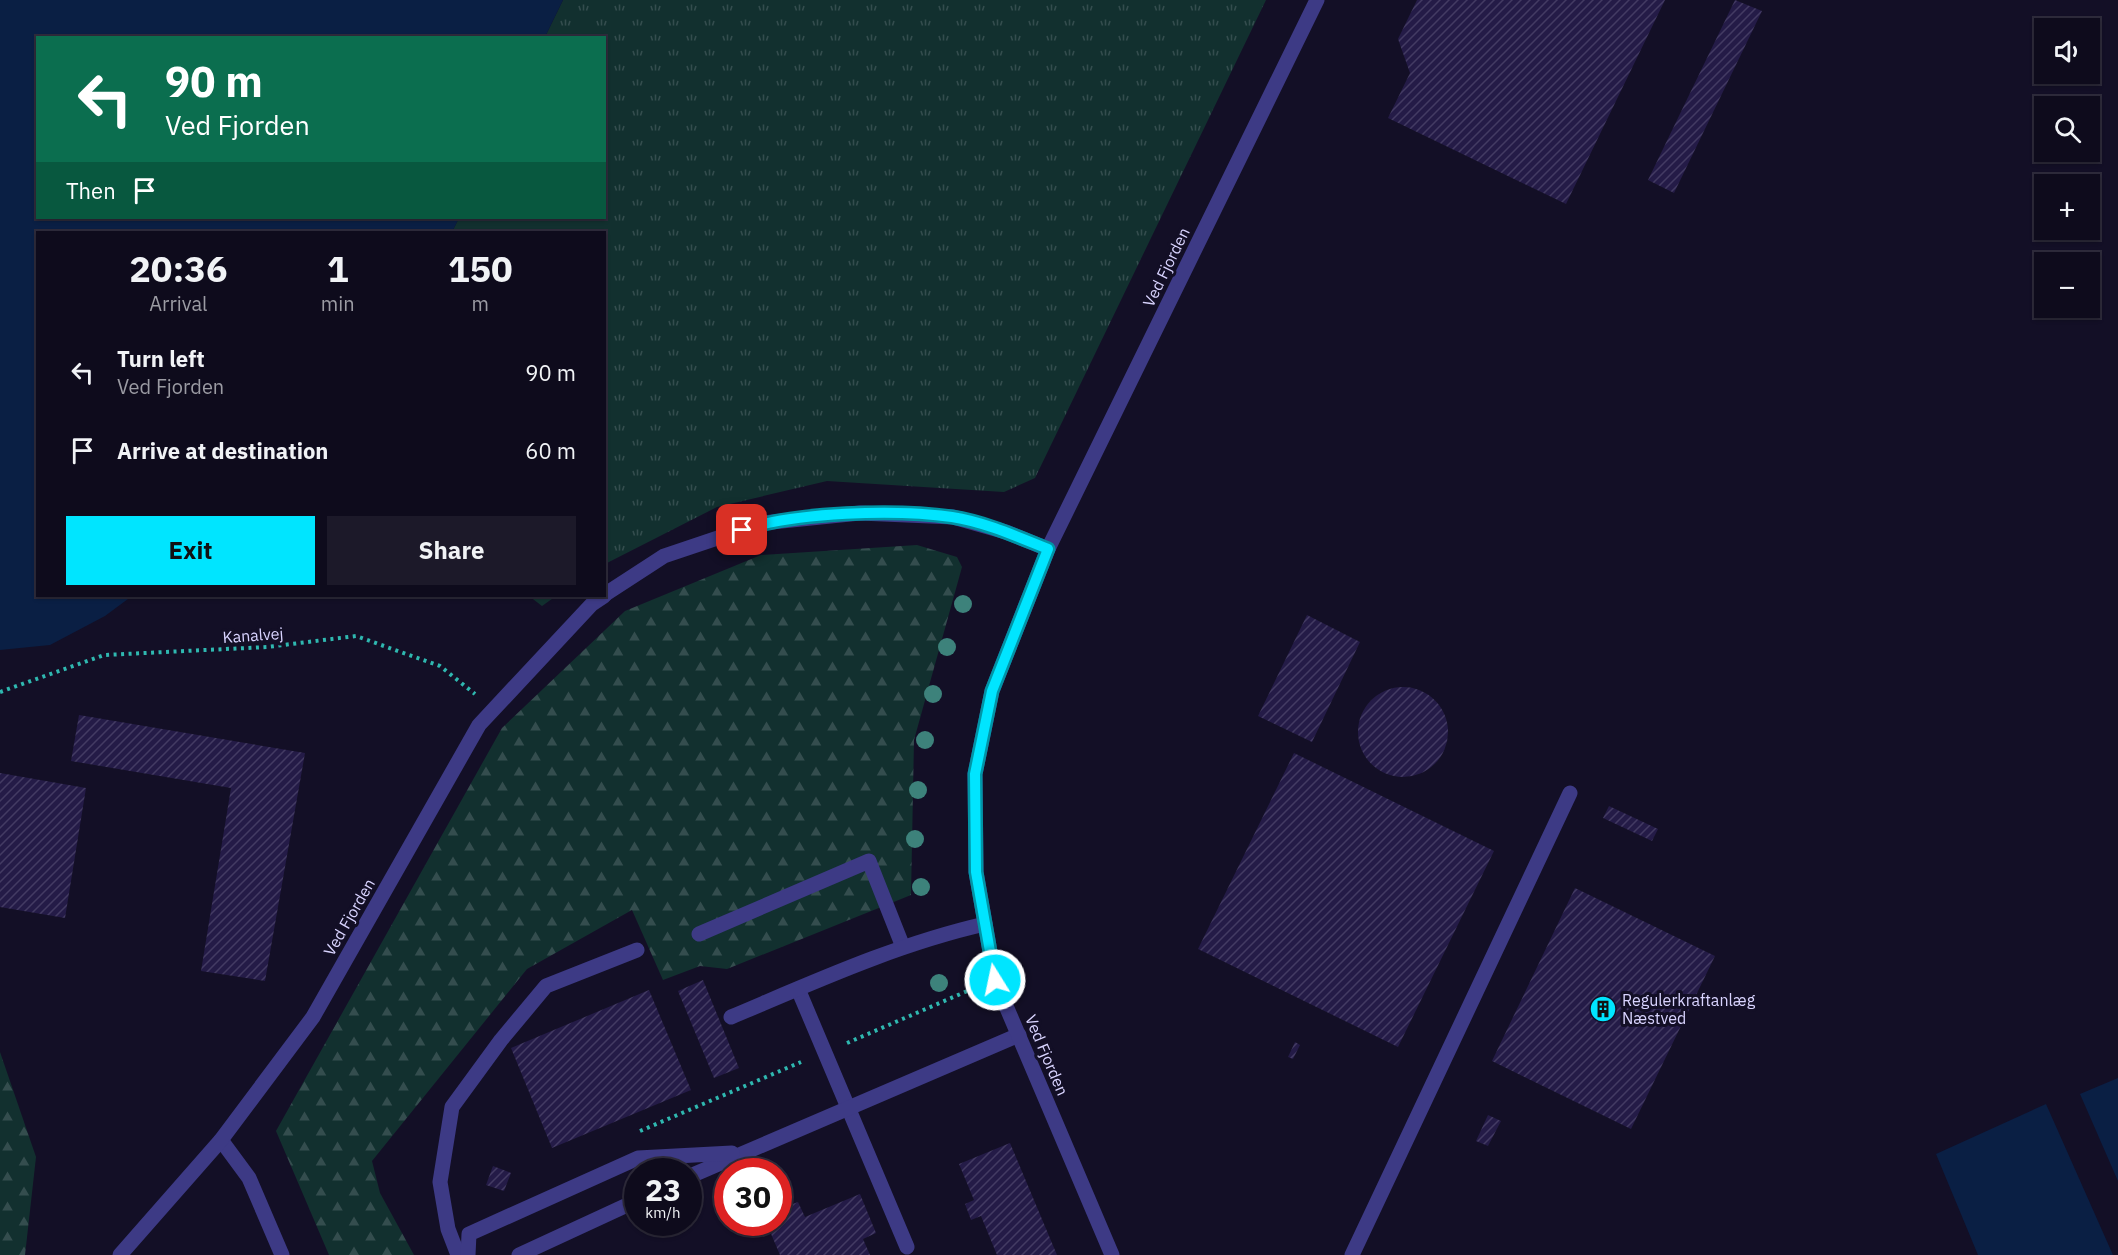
<!DOCTYPE html>
<html lang="en">
<head>
<meta charset="utf-8">
<style>
  :root { --surface:#0e0b1c; --page:#1c1929; --text:#f1f3f6; --muted:#9b9ba3; --line:#2e2b3b; --accent:#00e5ff }
  body { margin:0; font-family:"IBM Plex Sans",sans-serif; background:var(--page); color:var(--text); height:100vh; display:flex; flex-direction:column; font-size:22px; white-space:nowrap }
  * { box-sizing:border-box; margin:0 }
  p { font-size:20px; color:var(--muted) }
  .icon { flex:none; width:33px; height:33px; fill:none; stroke:currentColor; stroke-width:2; stroke-linecap:round; stroke-linejoin:round }
  .map { position:relative; flex:1; overflow:hidden }
  .panel { position:absolute; left:36px; top:231px; width:570px; height:366px; display:flex; flex-direction:column; background:var(--surface); border-radius:0px; box-shadow:0 2px 4px #0004,0 0 0 2px var(--line) }
  .panel>* { flex:none }
  .guide { position:absolute; left:36px; top:36px; width:570px; height:183px; border-radius:0px; box-shadow:0 2px 4px #0004,0 0 0 2px var(--line); background:#0b6e4f; color:#fff; overflow:hidden }
  .buttons { position:absolute; left:2034px; top:18px; display:grid; gap:12px }
  .buttons a { display:grid; place-items:center; width:66px; height:66px; border-radius:0px; background:var(--surface); box-shadow:0 2px 4px #0004,0 0 0 2px var(--line); font-size:30px }
  .speed { position:absolute; left:624px; top:1158px; display:flex; gap:12px; font-size:30px; font-weight:700; text-align:center }
  .speed>* { display:grid; place-content:center; width:78px; height:78px; border-radius:50%; background:var(--surface); box-shadow:0 2px 4px #0004,0 0 0 2px var(--line); line-height:1 }
  .speed small { font-size:15px; font-weight:400 }
  .speed .limit { border:9px solid #d22; background:#fff; color:#111 }
  .pin { position:absolute; display:grid; place-items:center; width:51px; height:51px; color:#fff; margin:-26px; border-radius:12px; box-shadow:0 3px 9px #0006 }
  .me { position:absolute; width:66px; margin:-33px; rotate:350deg; stroke-linejoin:round; filter:drop-shadow(0 0 4px #0008) }
  .turn { display:flex; align-items:center; gap:21px; height:126px; padding:0 30px; font-size:27px }
  .turn .icon { width:78px; height:78px; stroke-width:2.5 }
  .turn b { display:block; font-size:42px; line-height:51px }
  .then { display:flex; align-items:center; height:57px; padding:0 30px; background:#0003; gap:12px; font-size:22px }
  .eta { display:flex; justify-content:space-evenly; align-items:center; height:102px; text-align:center }
  .eta b { font-size:36px; font-weight:700; line-height:42px }
  .action { display:flex; gap:12px; margin-top:auto; padding:12px 30px }
  .action a { flex:1; height:69px; border-radius:0px; background:var(--accent); color:#111; font-size:24px; font-weight:700; line-height:69px; text-align:center }
  .action a+a { background:var(--page); color:var(--text) }
  ul { padding:0; list-style:none }
  li { display:flex; align-items:center; gap:18px; height:78px; padding:0 30px }
  li div { flex:1 }
  li b { display:block; font-size:22px }
  li em { font-style:normal }
  .map>svg:first-child { display:block }
</style>
</head>
<body>
<div class="map">
<svg width="2118" height="1255" viewBox="0 0 2118 1255">
  <defs>
    <pattern id="grass-tufts" width="24" height="20" patternUnits="userSpaceOnUse" patternTransform="scale(1.5)"><rect width="24" height="20" fill="#12302f"/><path d="M3 7l-1-3M5 7V3M7 7l1-3M15 17l-1-3M17 17v-4M19 17l1-3" fill="none" stroke="#344d4e"/></pattern>
    <pattern id="forest-firs" width="22" height="20" patternUnits="userSpaceOnUse" patternTransform="scale(1.5)"><rect width="22" height="20" fill="#12302f"/><path d="M5 1l3.5 6h-7zM16 11l3.5 6h-7z" fill="#344d4e"/></pattern>
    <pattern id="building-hatch" width="6" height="6" patternUnits="userSpaceOnUse" patternTransform="scale(1.5)"><rect width="6" height="6" fill="#241b47"/><path d="M-1 1l2-2M0 6l6-6M5 7l2-2" fill="none" stroke="#433b63"/></pattern>
  </defs>
  <rect width="100%" height="100%" fill="#130f26"/>
  <g fill="url(#grass-tufts)">
    <polygon points="563,0 1266,0 1035,478 1004,492 827,481 717,507 605,564 604,232 452,232 459,218 604,218 604,38 545,37"/>
    <polygon points="529,596 556,596 542,606"/>
  </g>
  <g fill="url(#forest-firs)">
    <polygon points="917,545 957,557 962,567 914,740 911,895 727,969 700,966 663,980 632,910 527,969 372,1161 380,1193 414,1255 329,1255 276,1131 502,728 625,611 761,555"/>
    <polygon points="0,1052 36,1157 25,1255 0,1255"/>
  </g>
  <g fill="#0a1f44">
    <polygon points="0,0 563,0 545,37 38,38 38,218 459,218 452,232 38,232 38,596 132,596 105,616 50,645 0,650"/>
    <polygon points="2118,1078 2118,1181 2080,1094"/>
    <polygon points="2046,1104 2113,1255 1978,1255 1936,1154"/>
  </g>
  <g fill="url(#building-hatch)">
    <polygon points="1417,0 1665,0 1566,204 1388,118 1410,73 1398,39"/>
    <polygon points="1735,0 1762,11 1674,193 1648,180"/>
    <polygon points="1307,615 1360,642 1312,742 1258,716"/>
    <circle cx="1403" cy="732" r="45"/>
    <polygon points="79,715 305,753 265,981 201,971 231,788 71,761"/>
    <polygon points="1294,753 1494,851 1398,1047 1198,949"/>
    <polygon points="0,773 86,788 65,918 0,907"/>
    <polygon points="1609,806 1658,829 1652,841 1603,818"/>
    <polygon points="1575,888 1715,956 1631,1129 1492,1061"/>
    <polygon points="703,980 739,1068 714,1078 678,991"/>
    <polygon points="649,990 691,1090 552,1148 511,1048"/>
    <polygon points="1295,1042 1300,1045 1293,1059 1288,1057"/>
    <polygon points="1488,1115 1501,1121 1488,1146 1476,1141"/>
    <polygon points="1010,1143 1057,1255 997,1255 981,1216 971,1220 965,1204 974,1200 959,1164"/>
    <polygon points="493,1166 511,1173 504,1191 486,1185"/>
    <polygon points="860,1194 876,1233 863,1239 870,1255 780,1255 766,1222 778,1222 778,1204 788,1200 790,1205 798,1202 805,1217"/>
  </g>
  <g fill="none" stroke-linecap="round" stroke-linejoin="round">
    <g stroke="#2fb8b0" stroke-width="4" stroke-dasharray="3 4.5" stroke-linecap="butt">
      <polyline points="0,692 104,655 267,647 356,636 440,666 475,694"/>
      <polyline points="847,1043 972,989"/>
      <polyline points="640,1131 801,1062"/>
    </g>
    <g stroke="#3d3a85" stroke-width="15">
      <polyline points="604,595 664,556 762,523 860,513 953,517 1006,532 1048,549"/>
      <polyline points="699,934 869,861 903,947"/>
      <polyline points="798,989 907,1247"/>
      <path d="M731,1017c83,-35 166,-73 254,-93"/>
      <polyline points="221,1140 249,1178 282,1255"/>
      <polyline points="688,1177 1019,1035"/>
      <polyline points="120,1255 221,1140 313,1017 479,725 592,604 604,596"/>
      <polyline points="458,1255 448,1229 440,1182 452,1107 501,1040 546,986 637,950"/>
      <polyline points="468,1255 469,1234 638,1158 732,1153"/>
      <polyline points="519,1255 638,1200"/>
      <polyline points="1112,1255 995,980 976,872 975,774 992,691 1048,549 1317,0"/>
      <polyline points="1352,1255 1570,793"/>
    </g>
  </g>
  <g fill="#3d827b">
    <circle cx="963" cy="604" r="9"/>
    <circle cx="947" cy="647" r="9"/>
    <circle cx="933" cy="694" r="9"/>
    <circle cx="925" cy="740" r="9"/>
    <circle cx="918" cy="790" r="9"/>
    <circle cx="915" cy="839" r="9"/>
    <circle cx="921" cy="887" r="9"/>
    <circle cx="939" cy="983" r="9"/>
  </g>
  <g fill="none" stroke-linecap="round" stroke-linejoin="round">
    <defs>
      <path id="route" d="M742,530c54,-18 153,-21 210,-13 33,5 66,20 96,32l-56,142 -17,83 1,98 19,108"/>
    </defs>
    <use href="#route" stroke="#0095a6" stroke-width="15"/>
    <use href="#route" stroke="#00e5ff" stroke-width="10"/>
  </g>
  <defs>
    <symbol id="building-disc" viewBox="-11 -11 22 22"><circle r="9.5" fill="#00e5ff" stroke="#130f26"/><path d="M-4-6H4V6H1V3H-1V6H-4ZM-2.5-4.3h1.7v1.8h-1.7ZM.8-4.3h1.7v1.8H.8ZM-2.5-1h1.7V.8h-1.7ZM.8-1h1.7V.8H.8Z" fill="#111"/></symbol>
  </defs>
  <g fill-rule="evenodd">
    <use href="#building-disc" x="1588" y="994" width="30" height="30"/>
  </g>
  <g text-anchor="middle" dominant-baseline="central" stroke-width="6" stroke-linejoin="round" paint-order="stroke">
    <g font-size="16" fill="#d9d4ff" stroke="#130f26">
      <text transform="translate(1166 267) rotate(-64)">Ved Fjorden</text>
      <text transform="translate(253 635) rotate(-4)">Kanalvej</text>
      <text transform="translate(349 917) rotate(-60)">Ved Fjorden</text>
      <text transform="translate(1047 1055) rotate(67)">Ved Fjorden</text>
    </g>
    <g font-size="16" fill="#d9d4ff" stroke="#130f26" text-anchor="start">
      <text x="1622" y="1000">Regulerkraftanlæg<tspan x="1622" dy="18">Næstved</tspan></text>
    </g>
  </g>
</svg>
<div class="buttons">
<a><svg class="icon" aria-label="sound" viewBox="0 0 24 24"><path d="M4 9h4l5-4v14l-5-4H4zM17 9q2 3 0 6"/></svg></a>
<a><svg class="icon" aria-label="search" viewBox="0 0 24 24"><circle cx="10" cy="10" r="6"/><path d="M15 15l6 6"/></svg></a>
<a>+</a>
<a>−</a>
</div>
<div class="speed"><div>23<small>km/h</small></div><div class="limit">30</div></div>
<div class="pin" style="left:742px;top:530px;background:#d93025"><svg class="icon" aria-label="arrive" viewBox="0 0 24 24"><path d="M6 21V4h12l-3 4 3 4H6"/></svg></div>
<svg class="me" style="left:995px;top:980px" viewBox="-20 -20 40 40"><circle r="17" fill="#00e5ff" stroke="#fff" stroke-width="3"/><path d="M0-11L8 9 0 5-8 9z" fill="#fff"/></svg>
<div class="guide">
<div class="turn"><svg class="icon" aria-label="left" viewBox="0 0 24 24"><path d="M17 20v-9H6M10 6l-5 5 5 5"/></svg><div><b>90 m</b>Ved Fjorden</div></div>
<div class="then">Then<svg class="icon" aria-label="arrive" viewBox="0 0 24 24"><path d="M6 21V4h12l-3 4 3 4H6"/></svg></div>
</div>
<section class="panel">
<div class="eta">
<div><b>20:36</b><p>Arrival</p></div>
<div><b>1</b><p>min</p></div>
<div><b>150</b><p>m</p></div>
</div>
<ul>
<li><svg class="icon" aria-label="left" viewBox="0 0 24 24"><path d="M17 20v-9H6M10 6l-5 5 5 5"/></svg><div><b>Turn left</b><p>Ved Fjorden</p></div><em>90 m</em></li>
<li><svg class="icon" aria-label="arrive" viewBox="0 0 24 24"><path d="M6 21V4h12l-3 4 3 4H6"/></svg><div><b>Arrive at destination</b></div><em>60 m</em></li>
</ul>
<div class="action"><a>Exit</a><a>Share</a></div>
</section>
</div>
</body>
</html>
